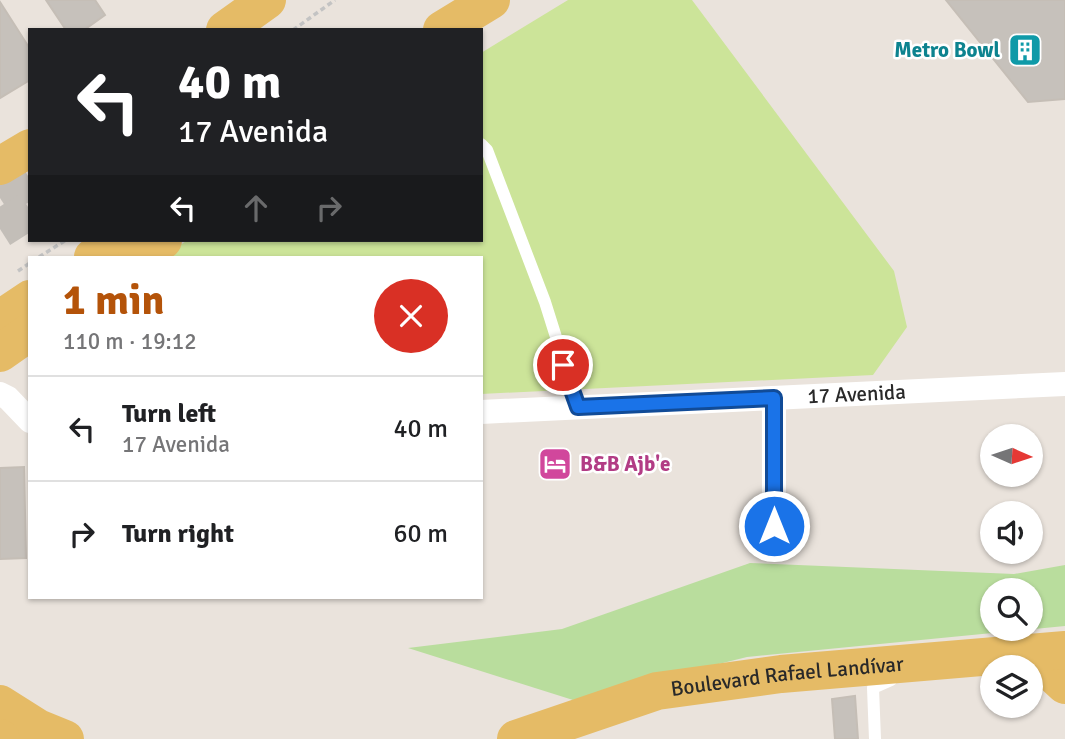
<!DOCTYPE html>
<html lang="en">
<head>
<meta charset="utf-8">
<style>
  :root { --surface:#fff; --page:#f2f2f2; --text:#202124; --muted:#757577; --line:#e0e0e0; --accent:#b45309 }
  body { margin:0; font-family:Signika,sans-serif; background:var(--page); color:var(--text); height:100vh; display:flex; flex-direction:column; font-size:26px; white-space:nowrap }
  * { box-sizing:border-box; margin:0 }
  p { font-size:23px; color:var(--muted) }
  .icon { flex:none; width:38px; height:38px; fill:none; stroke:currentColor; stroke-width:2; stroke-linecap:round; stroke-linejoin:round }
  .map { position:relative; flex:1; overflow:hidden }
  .panel { position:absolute; left:28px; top:256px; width:455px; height:343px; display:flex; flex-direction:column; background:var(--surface); border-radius:0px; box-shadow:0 2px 5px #0004 }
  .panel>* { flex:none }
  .guide { position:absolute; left:28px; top:28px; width:455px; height:214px; border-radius:0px; box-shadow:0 2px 5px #0004; background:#202124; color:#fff; overflow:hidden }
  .needle { width:46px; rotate:93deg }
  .controls { position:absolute; left:980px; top:424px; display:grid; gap:14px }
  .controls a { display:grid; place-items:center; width:63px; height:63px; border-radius:50%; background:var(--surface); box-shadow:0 2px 5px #0004; font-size:35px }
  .pin { position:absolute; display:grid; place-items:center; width:60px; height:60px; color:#fff; margin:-30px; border:4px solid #fff; border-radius:50%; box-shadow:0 2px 7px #0007 }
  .me { position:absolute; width:77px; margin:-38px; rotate:0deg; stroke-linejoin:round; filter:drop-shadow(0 0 5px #0008) }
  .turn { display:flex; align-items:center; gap:24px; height:147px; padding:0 35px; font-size:32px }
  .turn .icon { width:91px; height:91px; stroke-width:2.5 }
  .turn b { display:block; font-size:49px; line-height:60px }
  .lanes { display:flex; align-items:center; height:66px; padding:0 35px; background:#0003; justify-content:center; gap:35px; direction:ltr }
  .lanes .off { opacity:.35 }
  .round { display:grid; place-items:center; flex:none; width:74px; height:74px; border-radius:37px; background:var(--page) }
  .headline { display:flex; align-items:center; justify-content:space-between; height:119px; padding:0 35px }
  h1 { font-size:42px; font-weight:700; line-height:52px; color:var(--accent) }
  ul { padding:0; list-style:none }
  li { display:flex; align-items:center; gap:21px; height:105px; padding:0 35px; border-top:2px solid var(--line) }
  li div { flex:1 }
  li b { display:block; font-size:26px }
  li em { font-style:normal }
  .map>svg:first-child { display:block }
</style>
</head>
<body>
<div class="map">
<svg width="1065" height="739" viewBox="0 0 1065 739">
  <rect width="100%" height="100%" fill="#eae3dc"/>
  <path fill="#b9dd9d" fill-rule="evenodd" d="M750,563l264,11 51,-9v61l-318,31 -174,43 -165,-52 154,-19zM992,590h39v38h-39z"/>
  <polygon fill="#cce499" points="568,0 692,0 894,271 907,327 873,375 481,394 481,257 161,257 188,240 481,240 481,53"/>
  <g fill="#c6c1bb" stroke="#c5beb6" stroke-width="2">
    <polygon points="46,0 95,0 105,15 84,30 66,30"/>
    <polygon points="946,0 1065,0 1065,99 1028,102"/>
    <polygon points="0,2 30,49 30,80 0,98"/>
    <polygon points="24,467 26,558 0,559 0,468"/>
    <polygon points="855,696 858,739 835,739 832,699"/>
  </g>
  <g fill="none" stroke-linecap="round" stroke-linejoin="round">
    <g stroke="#c3beb8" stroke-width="38" stroke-dasharray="38 19" stroke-linecap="butt">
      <polyline points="0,198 30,179"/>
      <polyline points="0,229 30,210"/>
    </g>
    <g stroke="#c3c3c3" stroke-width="3.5" stroke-dasharray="5 3.5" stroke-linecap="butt">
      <polyline points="293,30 335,0"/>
      <polyline points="39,257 66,240"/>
      <polyline points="18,271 30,263"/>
    </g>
    <g stroke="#fff" stroke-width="12">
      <polyline points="481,144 487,150 545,302 578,407"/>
      <polyline points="875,739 873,688 891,680"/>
    </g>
    <g stroke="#fff" stroke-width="24">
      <polyline points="0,394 8,398 30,421"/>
      <polyline points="774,398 774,526"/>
      <path id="s1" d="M481,412l584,-28"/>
    </g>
    <g stroke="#e5bb66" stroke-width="38">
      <polyline points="225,30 267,0"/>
      <polyline points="442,30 491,0"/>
      <polyline points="0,166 30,148"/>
      <polyline points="93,257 120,240"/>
      <polyline points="137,257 163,240"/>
      <polyline points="0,319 30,299"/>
      <polyline points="0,353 30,332"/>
      <polyline points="1012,659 1052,673 1065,685"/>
      <polyline points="0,704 38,728 65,739"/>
      <polyline points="0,738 1,739"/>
      <path id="s2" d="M516,739l141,-48 124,-17 284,-24"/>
    </g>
  </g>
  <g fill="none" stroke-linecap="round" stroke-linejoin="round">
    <defs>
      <polyline id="route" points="563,365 578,407 774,398 774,526"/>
    </defs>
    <use href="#route" stroke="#114b97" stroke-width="18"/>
    <use href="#route" stroke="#1a73e8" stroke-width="12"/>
  </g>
  <defs>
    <symbol id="building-square" viewBox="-11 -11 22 22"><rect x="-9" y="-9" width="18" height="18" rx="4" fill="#0f9aa8" stroke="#fff"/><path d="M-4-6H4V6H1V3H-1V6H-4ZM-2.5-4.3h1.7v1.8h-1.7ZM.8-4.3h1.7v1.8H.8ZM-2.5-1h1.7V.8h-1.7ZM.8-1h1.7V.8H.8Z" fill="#fff"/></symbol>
    <symbol id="hotel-square" viewBox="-11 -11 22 22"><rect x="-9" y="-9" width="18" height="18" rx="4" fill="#d1479c" stroke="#fff"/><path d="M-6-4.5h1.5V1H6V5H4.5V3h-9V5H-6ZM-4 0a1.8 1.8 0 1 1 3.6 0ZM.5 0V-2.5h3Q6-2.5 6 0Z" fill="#fff"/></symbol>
  </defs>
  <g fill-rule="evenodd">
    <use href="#building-square" x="1006" y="31" width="38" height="38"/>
    <use href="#hotel-square" x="536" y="445" width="38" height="38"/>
  </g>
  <g text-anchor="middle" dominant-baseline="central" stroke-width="5" stroke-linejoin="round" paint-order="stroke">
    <g font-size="21" font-weight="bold" fill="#0d838f" stroke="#fff" text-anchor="end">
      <text x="1000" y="50">Metro Bowl</text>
    </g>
    <g font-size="21" fill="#292929" stroke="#fff">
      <text stroke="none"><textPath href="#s1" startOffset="376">17 Avenida</textPath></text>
      <text stroke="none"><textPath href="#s2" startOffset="280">Boulevard Rafael Landívar</textPath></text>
    </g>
    <g font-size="21" font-weight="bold" fill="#b23c85" stroke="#fff" text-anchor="start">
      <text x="580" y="464">B&amp;B Ajb'e</text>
    </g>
  </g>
</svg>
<div class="controls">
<a><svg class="needle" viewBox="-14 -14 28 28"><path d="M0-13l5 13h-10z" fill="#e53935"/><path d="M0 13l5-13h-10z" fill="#757577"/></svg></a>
<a><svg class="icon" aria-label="sound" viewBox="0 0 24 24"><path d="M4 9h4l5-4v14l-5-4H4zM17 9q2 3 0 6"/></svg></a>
<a><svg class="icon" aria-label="search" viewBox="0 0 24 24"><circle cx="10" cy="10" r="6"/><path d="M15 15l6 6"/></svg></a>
<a><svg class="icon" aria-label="layers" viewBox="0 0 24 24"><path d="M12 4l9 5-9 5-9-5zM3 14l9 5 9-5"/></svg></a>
</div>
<div class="pin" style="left:563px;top:365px;background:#d93025"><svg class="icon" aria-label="arrive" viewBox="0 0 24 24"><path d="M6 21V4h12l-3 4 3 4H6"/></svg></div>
<svg class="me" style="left:774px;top:526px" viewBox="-20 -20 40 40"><circle r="17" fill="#1a73e8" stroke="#fff" stroke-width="3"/><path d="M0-11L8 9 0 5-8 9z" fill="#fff"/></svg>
<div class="guide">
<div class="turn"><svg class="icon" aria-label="left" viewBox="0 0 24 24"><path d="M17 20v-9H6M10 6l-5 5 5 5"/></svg><div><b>40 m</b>17 Avenida</div></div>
<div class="lanes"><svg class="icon" aria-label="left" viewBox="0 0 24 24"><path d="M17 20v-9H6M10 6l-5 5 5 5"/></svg><svg class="icon off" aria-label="ahead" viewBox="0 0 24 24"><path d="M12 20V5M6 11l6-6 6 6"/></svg><svg class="icon off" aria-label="right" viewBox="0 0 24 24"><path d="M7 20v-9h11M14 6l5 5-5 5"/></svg></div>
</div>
<section class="panel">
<div class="headline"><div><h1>1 min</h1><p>110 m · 19:12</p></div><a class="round" style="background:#d93025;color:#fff"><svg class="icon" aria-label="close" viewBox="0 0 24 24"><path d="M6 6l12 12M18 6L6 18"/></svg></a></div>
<ul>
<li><svg class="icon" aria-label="left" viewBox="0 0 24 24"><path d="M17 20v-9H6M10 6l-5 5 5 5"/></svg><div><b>Turn left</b><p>17 Avenida</p></div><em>40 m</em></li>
<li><svg class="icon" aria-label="right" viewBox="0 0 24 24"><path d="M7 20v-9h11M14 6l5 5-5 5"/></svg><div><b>Turn right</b></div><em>60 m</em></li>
</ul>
</section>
</div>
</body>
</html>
